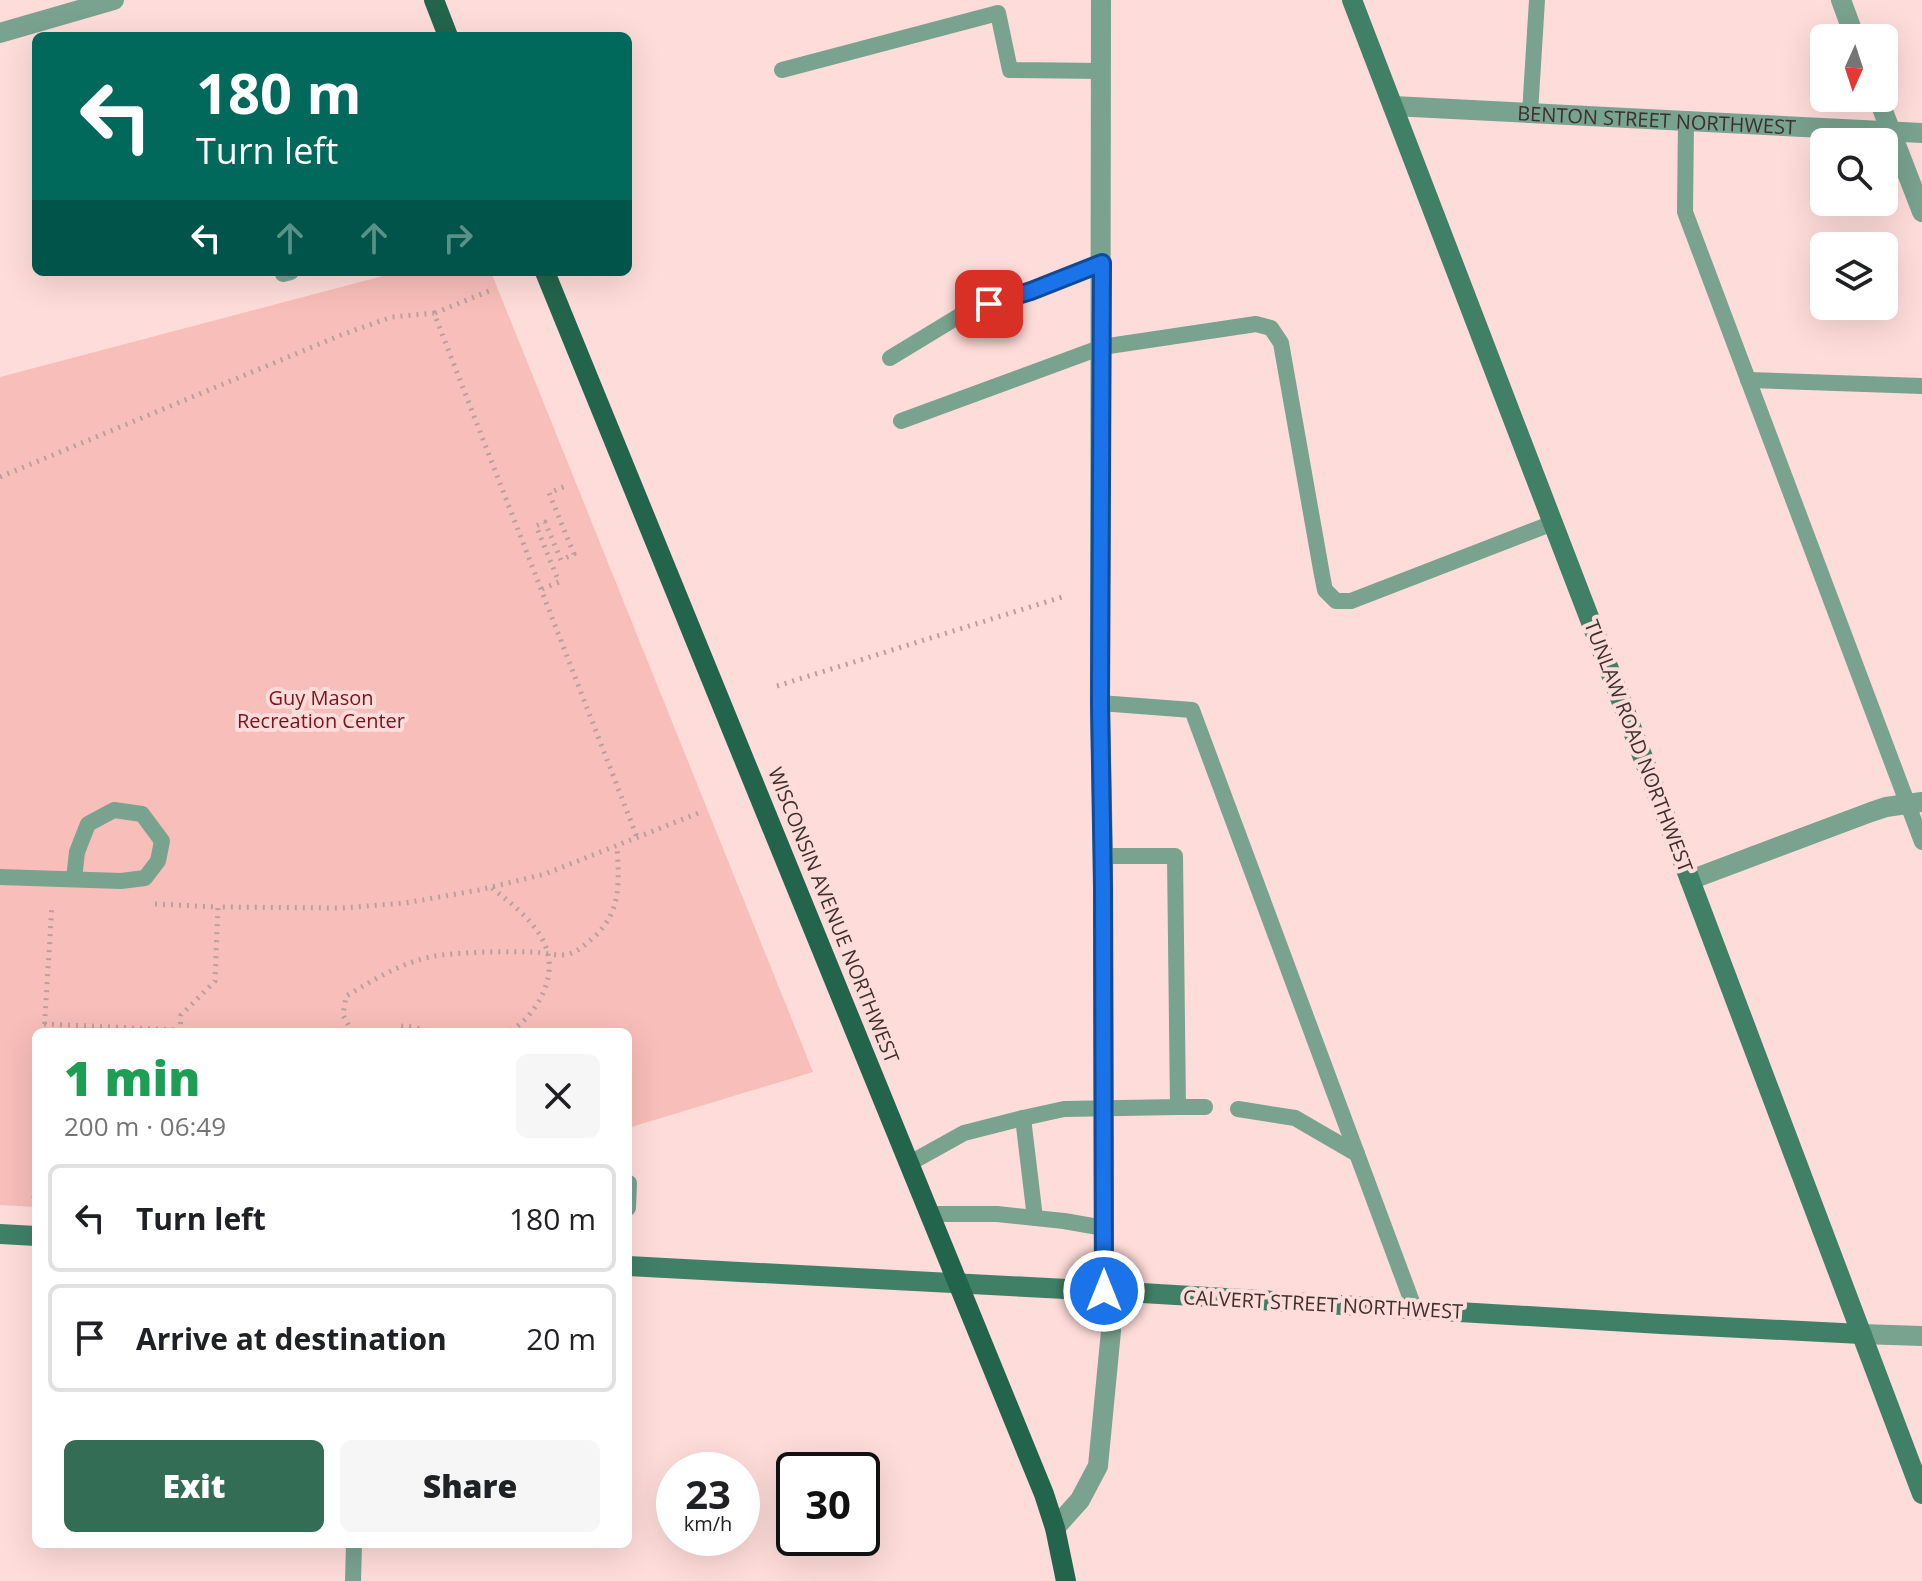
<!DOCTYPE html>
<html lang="en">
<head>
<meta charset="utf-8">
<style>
  :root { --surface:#fff; --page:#f6f6f6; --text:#202124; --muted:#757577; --line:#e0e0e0; --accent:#346d56 }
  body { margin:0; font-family:"Open Sans",sans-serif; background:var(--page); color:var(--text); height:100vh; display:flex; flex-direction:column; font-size:30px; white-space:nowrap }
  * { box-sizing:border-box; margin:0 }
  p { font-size:26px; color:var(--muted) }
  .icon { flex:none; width:44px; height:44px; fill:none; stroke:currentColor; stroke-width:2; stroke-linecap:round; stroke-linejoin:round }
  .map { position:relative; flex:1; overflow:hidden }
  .panel { position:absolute; left:32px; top:1028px; width:600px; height:520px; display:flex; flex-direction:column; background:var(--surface); border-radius:12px; box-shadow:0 8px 32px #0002 }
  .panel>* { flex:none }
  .guide { position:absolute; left:32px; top:32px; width:600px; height:244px; border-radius:12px; box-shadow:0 8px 32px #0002; background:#00695c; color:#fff; overflow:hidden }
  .needle { width:52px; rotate:183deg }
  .fabs { position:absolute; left:1810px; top:24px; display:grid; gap:16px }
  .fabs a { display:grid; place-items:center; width:88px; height:88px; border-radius:12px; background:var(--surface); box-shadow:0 8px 32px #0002; font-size:40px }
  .speed { position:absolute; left:656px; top:1452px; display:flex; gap:16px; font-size:40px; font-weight:700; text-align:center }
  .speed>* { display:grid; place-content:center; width:104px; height:104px; border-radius:50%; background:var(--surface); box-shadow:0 8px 32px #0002; line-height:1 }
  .speed small { font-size:20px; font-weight:400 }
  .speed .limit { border:4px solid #111; border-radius:12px; background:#fff; color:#111 }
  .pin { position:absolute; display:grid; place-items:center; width:68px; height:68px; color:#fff; margin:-34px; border-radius:16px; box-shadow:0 4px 12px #0006 }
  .me { position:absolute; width:88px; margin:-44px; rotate:0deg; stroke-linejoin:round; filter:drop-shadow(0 0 6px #0008) }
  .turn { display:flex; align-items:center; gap:28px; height:168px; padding:0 32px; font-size:36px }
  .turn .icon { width:104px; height:104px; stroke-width:2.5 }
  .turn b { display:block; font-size:56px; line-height:68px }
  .lanes { display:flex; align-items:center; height:76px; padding:0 32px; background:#0003; justify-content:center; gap:40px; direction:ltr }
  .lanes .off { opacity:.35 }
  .round { display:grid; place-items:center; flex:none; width:84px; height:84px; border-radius:12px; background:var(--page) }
  .overview { display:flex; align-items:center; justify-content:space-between; height:136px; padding:0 32px }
  h1 { font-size:48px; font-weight:800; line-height:60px; color:#1e9e55 }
  .primary-button { display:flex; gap:16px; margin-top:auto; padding:16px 32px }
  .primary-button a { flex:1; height:92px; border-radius:12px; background:var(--accent); color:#fff; font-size:32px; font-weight:800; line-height:92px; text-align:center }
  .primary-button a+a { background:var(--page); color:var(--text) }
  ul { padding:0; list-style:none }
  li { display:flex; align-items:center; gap:24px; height:108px; margin:0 16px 12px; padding:0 16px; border:4px solid var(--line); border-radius:12px }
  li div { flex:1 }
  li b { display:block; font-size:30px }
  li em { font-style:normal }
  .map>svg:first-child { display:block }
</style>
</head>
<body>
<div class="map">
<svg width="1922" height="1581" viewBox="0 0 1922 1581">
  <rect width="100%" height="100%" fill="#fedcd9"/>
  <polygon fill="#f8beb9" points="398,272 491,272 813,1072 628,1128 628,1032 36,1032 36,1207 0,1205 0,377"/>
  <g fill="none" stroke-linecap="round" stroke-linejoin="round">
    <g stroke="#baa09d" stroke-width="5" stroke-dasharray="2 6" stroke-linecap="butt">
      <polyline points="435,313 489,291"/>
      <polyline points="0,477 341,335 392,317 434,313 637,837"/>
      <polyline points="542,589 559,582 536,526 545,522 561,560 574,554 549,493 568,485"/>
      <polyline points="777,686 1062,597"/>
      <path d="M492,888c38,30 76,61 47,113 -7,12 -18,24 -30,31"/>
      <polyline points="155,904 218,907"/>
      <polyline points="44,1024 180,1030"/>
      <polyline points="44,1032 52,905"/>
      <polyline points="180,1032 181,1015 215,981 218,907 342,908 405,903 479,890 545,874 701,812"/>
      <path d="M352,1032l-9,-17 3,-19c31,-18 59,-36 95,-41 30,-3 61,-4 91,-3 12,0 25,5 37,2 10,-3 17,-10 25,-17 28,-26 25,-55 23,-91"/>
      <polyline points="396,1032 401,1026 415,1027 425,1032"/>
      <polyline points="34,1198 36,1166"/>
    </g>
    <g stroke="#79a28f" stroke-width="16">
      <polyline points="782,70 998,13 1010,70 1101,71"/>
      <polyline points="1530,113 1537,0"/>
      <polyline points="1686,120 1685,212 1922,842"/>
      <polyline points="283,274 291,272"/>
      <polyline points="890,358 969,310 1031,291 1102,263"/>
      <polyline points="1748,380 1922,386"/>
      <polyline points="901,421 1102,347 1256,324 1271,328 1281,343 1322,575 1325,590 1336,601 1351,601 1553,523"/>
      <polyline points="1100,703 1192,710 1415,1310"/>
      <polyline points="0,877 121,881 145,878 158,861 162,841 142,814 114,810 88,824 77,852 74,879"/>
      <polyline points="1178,1107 1205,1107"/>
      <polyline points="1238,1109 1295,1118 1357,1154"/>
      <polyline points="1023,1118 1035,1218"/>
      <polyline points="910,1163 964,1133 1023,1118 1064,1109 1178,1107 1175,856 1103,856"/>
      <polyline points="628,1208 629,1183"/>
      <polyline points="931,1214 997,1214 1064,1221 1104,1228"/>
      <polyline points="353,1581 354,1544"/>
    </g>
    <g stroke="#79a28f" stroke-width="20">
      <polyline points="1841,0 1855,38"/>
      <polyline points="0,33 114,0"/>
      <polyline points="1878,98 1922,212"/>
      <path id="s1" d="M1393,106l529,27"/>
      <polyline points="1690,880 1871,812 1886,807 1922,802"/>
      <polyline points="1861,1334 1922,1336"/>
      <polyline points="1055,1528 1080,1500 1098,1466 1111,1331 1104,1291 1103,856 1100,703 1101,0"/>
    </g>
    <g stroke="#408066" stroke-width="20">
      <polyline points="1352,0 1690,880 1922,1494"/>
      <polyline points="0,1234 36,1236"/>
      <polyline points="628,1266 1142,1293 1661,1324 1861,1334"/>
    </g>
    <g stroke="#23654c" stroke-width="20">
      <polyline points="434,0 448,36"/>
      <polyline points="545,272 1044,1494 1055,1528 1066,1581"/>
    </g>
  </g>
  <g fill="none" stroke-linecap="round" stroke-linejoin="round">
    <defs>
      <polyline id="route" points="989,304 1031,291 1102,263 1100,703 1103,888 1104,1291"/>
    </defs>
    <use href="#route" stroke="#114b97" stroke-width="20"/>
    <use href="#route" stroke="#1a73e8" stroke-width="14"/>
  </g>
  <g text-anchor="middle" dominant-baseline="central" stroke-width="8" stroke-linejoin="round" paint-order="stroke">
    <g font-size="20" fill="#3d302f" stroke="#fedcd9">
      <text stroke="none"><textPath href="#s1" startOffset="264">BENTON STREET NORTHWEST</textPath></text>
      <text transform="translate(1639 746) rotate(69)">TUNLAW ROAD NORTHWEST</text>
      <text transform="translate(834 915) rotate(68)">WISCONSIN AVENUE NORTHWEST</text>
      <text transform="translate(1323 1304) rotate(3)">CALVERT STREET NORTHWEST</text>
    </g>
    <g font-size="20" fill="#81101a" stroke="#fedcd9">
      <text x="321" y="697">Guy Mason<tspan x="321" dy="23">Recreation Center</tspan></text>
    </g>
  </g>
</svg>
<div class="fabs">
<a><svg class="needle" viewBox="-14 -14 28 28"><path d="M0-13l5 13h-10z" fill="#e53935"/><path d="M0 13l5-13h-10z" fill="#757577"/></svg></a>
<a><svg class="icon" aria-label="search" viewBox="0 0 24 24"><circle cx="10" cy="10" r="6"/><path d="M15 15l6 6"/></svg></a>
<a><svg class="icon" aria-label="layers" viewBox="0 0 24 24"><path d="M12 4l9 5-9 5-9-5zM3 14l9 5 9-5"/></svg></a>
</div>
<div class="speed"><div>23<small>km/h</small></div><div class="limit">30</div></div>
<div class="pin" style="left:989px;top:304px;background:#d93025"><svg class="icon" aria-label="arrive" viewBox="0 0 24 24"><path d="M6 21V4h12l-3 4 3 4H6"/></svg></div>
<svg class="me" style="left:1104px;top:1291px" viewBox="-20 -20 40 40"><circle r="17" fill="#1a73e8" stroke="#fff" stroke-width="3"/><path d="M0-11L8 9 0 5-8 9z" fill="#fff"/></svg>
<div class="guide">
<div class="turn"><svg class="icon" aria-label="left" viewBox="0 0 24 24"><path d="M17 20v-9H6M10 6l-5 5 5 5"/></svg><div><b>180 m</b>Turn left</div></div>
<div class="lanes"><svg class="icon" aria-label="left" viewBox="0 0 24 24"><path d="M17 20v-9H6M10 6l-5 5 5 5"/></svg><svg class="icon off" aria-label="ahead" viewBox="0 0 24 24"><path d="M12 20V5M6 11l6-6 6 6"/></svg><svg class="icon off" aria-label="ahead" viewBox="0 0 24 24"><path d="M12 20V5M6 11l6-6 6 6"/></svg><svg class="icon off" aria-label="right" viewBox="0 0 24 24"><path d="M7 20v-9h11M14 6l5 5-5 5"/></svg></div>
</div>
<section class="panel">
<div class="overview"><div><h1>1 min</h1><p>200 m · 06:49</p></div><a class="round"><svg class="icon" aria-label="close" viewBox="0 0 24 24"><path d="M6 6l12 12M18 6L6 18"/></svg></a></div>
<ul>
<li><svg class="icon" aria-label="left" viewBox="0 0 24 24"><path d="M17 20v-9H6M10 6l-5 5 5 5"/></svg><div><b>Turn left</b></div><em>180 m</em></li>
<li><svg class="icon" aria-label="arrive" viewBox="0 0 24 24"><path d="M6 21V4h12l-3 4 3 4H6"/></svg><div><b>Arrive at destination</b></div><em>20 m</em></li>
</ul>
<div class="primary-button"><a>Exit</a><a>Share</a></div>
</section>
</div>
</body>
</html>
